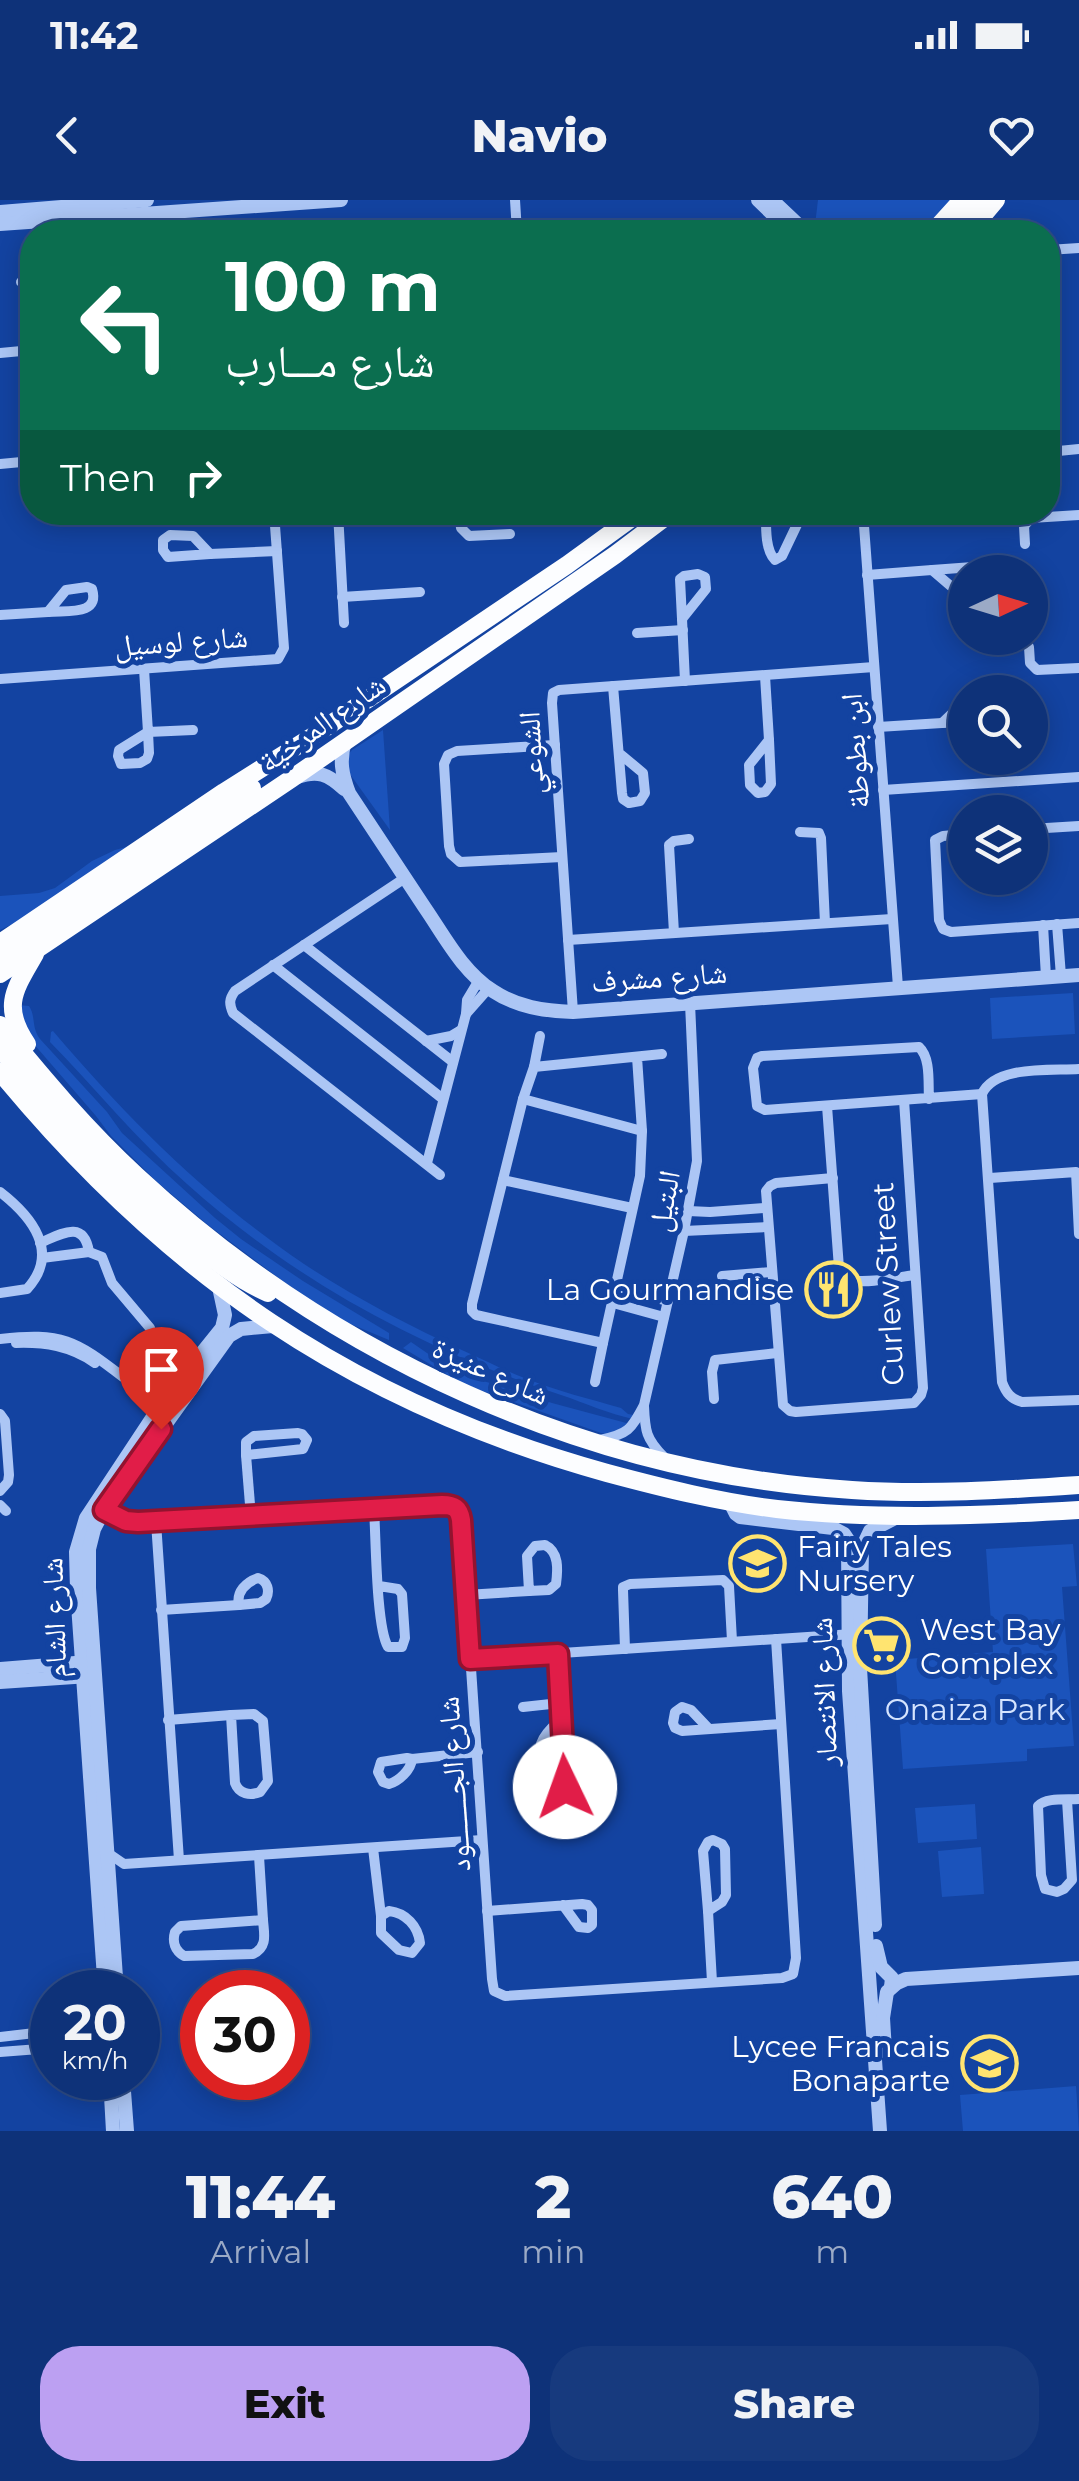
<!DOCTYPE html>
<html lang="en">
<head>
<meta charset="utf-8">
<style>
  :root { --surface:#0e3279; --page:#173a7e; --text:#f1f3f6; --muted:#9baac6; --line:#2e4d8a; --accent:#bca0f2 }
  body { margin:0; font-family:Montserrat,"Noto Naskh Arabic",sans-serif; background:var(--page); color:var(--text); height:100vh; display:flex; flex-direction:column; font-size:38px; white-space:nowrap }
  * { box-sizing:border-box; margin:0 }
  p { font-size:32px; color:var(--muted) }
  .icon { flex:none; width:55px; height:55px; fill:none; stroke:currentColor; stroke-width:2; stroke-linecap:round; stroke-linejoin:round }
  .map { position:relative; height:1931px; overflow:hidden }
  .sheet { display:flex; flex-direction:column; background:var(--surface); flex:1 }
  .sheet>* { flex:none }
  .banner { position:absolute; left:20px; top:20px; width:1040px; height:305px; border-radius:40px; box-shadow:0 5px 25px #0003,0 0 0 2px var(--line); background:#0b6e4f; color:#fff; overflow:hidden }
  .needle { width:65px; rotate:86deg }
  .controls { position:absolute; left:948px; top:355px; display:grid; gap:20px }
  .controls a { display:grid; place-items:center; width:100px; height:100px; border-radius:50%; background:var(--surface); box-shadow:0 5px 25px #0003,0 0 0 2px var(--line); font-size:50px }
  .speed { position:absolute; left:30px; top:1770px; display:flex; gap:20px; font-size:50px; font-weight:700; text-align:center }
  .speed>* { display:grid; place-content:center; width:130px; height:130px; border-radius:50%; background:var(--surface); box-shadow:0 5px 25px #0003,0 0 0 2px var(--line); line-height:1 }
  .speed small { font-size:25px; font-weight:400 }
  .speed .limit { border:15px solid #d22; background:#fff; color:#111 }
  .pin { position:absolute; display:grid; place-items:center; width:85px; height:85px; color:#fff; margin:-102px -42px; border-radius:50% 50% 50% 0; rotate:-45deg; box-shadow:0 0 10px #0007 }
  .pin .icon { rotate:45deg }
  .me { position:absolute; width:110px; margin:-55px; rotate:357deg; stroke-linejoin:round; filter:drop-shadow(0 0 8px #0008) }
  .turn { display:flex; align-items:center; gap:35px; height:210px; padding:0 40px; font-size:45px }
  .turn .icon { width:130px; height:130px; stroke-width:2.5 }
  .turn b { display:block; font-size:70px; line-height:85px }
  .then { display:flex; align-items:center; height:95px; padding:0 40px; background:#0003; gap:20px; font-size:38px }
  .eta { display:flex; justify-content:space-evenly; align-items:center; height:170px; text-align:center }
  .eta b { font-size:60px; font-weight:800; line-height:70px }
  .button { display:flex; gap:20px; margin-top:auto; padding:20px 40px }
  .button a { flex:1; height:115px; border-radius:40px; background:var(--accent); color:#111; font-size:40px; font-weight:800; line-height:115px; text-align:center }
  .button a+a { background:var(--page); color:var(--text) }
  .status { display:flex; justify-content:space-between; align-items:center; height:70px; padding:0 50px; background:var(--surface); direction:ltr }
  .status svg { height:28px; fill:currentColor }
  header { display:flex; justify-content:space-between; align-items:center; height:130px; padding:0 40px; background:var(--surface); font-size:45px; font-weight:800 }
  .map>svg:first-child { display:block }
</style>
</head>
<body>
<div class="status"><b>11:42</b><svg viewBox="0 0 49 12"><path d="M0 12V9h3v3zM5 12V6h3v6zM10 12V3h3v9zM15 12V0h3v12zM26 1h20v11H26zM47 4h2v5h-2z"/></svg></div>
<header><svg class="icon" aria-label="back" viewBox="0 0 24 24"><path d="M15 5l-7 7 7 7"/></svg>Navio<svg class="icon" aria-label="heart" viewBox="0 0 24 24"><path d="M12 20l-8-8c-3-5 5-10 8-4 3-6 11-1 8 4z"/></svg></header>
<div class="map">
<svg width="1079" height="1931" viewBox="0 0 1079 1931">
  <rect width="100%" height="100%" fill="#1343a1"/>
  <g fill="#1b53bb">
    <polygon points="818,0 953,0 924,32 823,32 815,25"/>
    <polygon points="383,530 390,630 347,570 346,557 352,550"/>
    <polygon points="130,646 21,720 0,730 0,696 39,693 55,688 92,661 115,650"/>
    <polygon points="1073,793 1075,834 992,839 990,798"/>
    <path d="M18,805l11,1c7,10 2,21 11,33l67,73 15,21 93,85 26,21 62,42 86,52v7l-48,-20 -57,-38 -76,-57 -52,-44 -45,-45 -15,-20 -70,-81z"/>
    <path d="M53,831c74,87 156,169 251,233 50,33 105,62 160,87 21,9 41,20 63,28 30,12 63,20 94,29l7,6 6,1 -1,4c-24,-5 -48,-16 -72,-24 -138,-45 -266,-114 -374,-211 -50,-44 -91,-95 -137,-142l1,-10z"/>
    <polygon points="411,1142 443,1164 462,1174 552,1203 630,1224 609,1234 601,1233 463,1184 403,1148"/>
    <polygon points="1073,1344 1077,1386 1062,1387 1074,1546 1027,1549 1027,1561 903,1569 895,1460 993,1452 986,1349"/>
    <polygon points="975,1604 977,1639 918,1643 915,1608"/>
    <polygon points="981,1647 984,1694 942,1697 938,1651"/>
    <polygon points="1076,1886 1079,1931 963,1931 960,1895"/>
  </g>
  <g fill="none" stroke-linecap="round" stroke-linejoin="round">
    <g stroke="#acc6f5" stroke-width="10">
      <polyline points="515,0 517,32"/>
      <polyline points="1048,50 1079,48"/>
      <polyline points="21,82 32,81"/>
      <polyline points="0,153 32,150"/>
      <polyline points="1048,252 1079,249"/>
      <polyline points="0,264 32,261"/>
      <polyline points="338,312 344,423"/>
      <polyline points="459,312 461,328 469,336 510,334"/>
      <path d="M766,312c0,15 -1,38 9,48l7,-4 21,-44"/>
      <polyline points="863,312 898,787"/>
      <polygon points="170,335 193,336 210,354 168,357 163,350 163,340"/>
      <polyline points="1025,344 1024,326 1031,318 1079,315"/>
      <polyline points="210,354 277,351"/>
      <polygon points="698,374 705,377 706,389 682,419 680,379 684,376"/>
      <polyline points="867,375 932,370"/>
      <path d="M87,387l5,2c8,27 -25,21 -44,23l18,-22z"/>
      <polyline points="965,391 953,388 932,370 973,367 983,372"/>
      <polyline points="342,397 420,392"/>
      <polyline points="0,415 48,412"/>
      <polyline points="682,419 685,481"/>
      <polyline points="637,433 683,430"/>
      <polyline points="1029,447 1030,463 1037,470 1079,468"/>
      <polyline points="144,469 148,532 193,530"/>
      <polyline points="765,476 769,540"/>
      <polyline points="0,479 278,459 284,448 274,312"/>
      <polyline points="613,486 622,593 623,599 629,603 640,601 645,593 643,573 619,553"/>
      <polyline points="965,501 942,523 965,522"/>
      <polyline points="878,527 942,523"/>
      <polygon points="148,532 149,553 147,559 140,563 121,564 118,556 119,550"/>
      <polygon points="769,540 771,584 765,592 758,593 750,585 749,565"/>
      <polyline points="555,545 457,551 448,555 444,564 449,646 451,654 460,662 562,657"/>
      <polyline points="883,590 1079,577"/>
      <polyline points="1030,629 1079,626"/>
      <polyline points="800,632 819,633 821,638 825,723"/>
      <polyline points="965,634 943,636 935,640 939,720 943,729 951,732 1079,723"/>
      <path d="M405,678l-170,113c-6,8 -6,13 -2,22l207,162"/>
      <polyline points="1057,724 1061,776"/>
      <polyline points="1043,725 1046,777"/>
      <polyline points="674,733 669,645 674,641 689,639"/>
      <polyline points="568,740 892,719"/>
      <polyline points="304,745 453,862"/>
      <polyline points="273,765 443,899"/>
      <polyline points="573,812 552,503 553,493 559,490 874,467"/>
      <polyline points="466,814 489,788"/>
      <polyline points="426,841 451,836 461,830"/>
      <polyline points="637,857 642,931 640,976 603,1143 476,1115 472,1111 472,1104 523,899 534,867 662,854"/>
      <polyline points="534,867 540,836"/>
      <path d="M1079,869c-28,2 -84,-4 -97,25l20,288c4,11 9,17 20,20l57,-2"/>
      <polyline points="523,899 642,931"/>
      <path d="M929,899c-1,-16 2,-41 -10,-52l-157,9 -5,2 -4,10 4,38 8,4 217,-16"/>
      <path d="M827,906l12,162c4,8 4,10 12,12 16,4 47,-3 64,-5"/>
      <polyline points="427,963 466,814 467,800 479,780"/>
      <polyline points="833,978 776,983 770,986 766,991 783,1205 790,1211 796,1212 914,1203 921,1195 923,1188 904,900"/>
      <polyline points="990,978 1076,972 1079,1034"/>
      <polyline points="503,980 632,1008"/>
      <path d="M0,992c31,24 61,60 27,97l-27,4"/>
      <polyline points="688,1011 710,1012 765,1008"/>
      <polyline points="684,1031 767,1027"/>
      <path d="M40,1043c21,-9 44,-24 49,9"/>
      <polyline points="42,1058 89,1052 102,1057 112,1083 150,1128"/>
      <polyline points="722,1076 771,1072"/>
      <polyline points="616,1089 668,1101"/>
      <polyline points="613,1103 664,1117"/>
      <path d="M0,1139c62,-7 75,1 123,38 14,10 25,19 41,23"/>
      <path d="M16,1143c29,-1 54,3 79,20"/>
      <polyline points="595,1182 603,1143"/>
      <polyline points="714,1199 712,1172 715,1160 777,1153"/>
      <path d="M644,1206c1,25 2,33 20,51"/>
      <polyline points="0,1214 5,1221 9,1275 8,1282 0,1291"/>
      <polygon points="298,1233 302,1234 307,1240 303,1249 246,1255 246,1242 254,1236"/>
      <path d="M600,1240c28,-6 31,-10 44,-35l40,-174 13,-70 -7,-158"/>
      <polyline points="246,1255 251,1317"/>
      <polyline points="0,1305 6,1311"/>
      <path d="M374,1309c2,28 2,118 14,138h14l3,-9 -3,-44 -4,-5 -19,-3"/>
      <path d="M104,1310l22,11 12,1 304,-17c12,0 17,3 19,15l31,459 2,12 11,5 277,-18 11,-4 3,-16 -20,-319"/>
      <polyline points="156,1322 179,1660"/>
      <path d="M545,1345c14,7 13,24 11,39l-7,6 -20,1 -2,-35 8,-10z"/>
      <path d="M258,1378c10,3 12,13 8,21l-6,4 -21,2c-3,-13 7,-23 19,-27z"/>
      <polyline points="466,1395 529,1391"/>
      <polyline points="161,1410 239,1405"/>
      <polyline points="625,1449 623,1390 623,1387 630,1384 723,1380 729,1386 732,1441"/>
      <polyline points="558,1454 561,1519"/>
      <polyline points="471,1459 853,1434"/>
      <polyline points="523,1507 560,1503"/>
      <path d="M254,1514l9,7 5,60 -8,11c-10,4 -21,2 -25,-9l-4,-68z"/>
      <path d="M561,1519l4,68 -8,7c-8,1 -11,0 -14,-8 -3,-36 -11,-42 18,-67z"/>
      <polyline points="168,1520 231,1515"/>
      <polyline points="709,1529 691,1510 682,1507 675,1512 673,1523 675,1528 682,1531 781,1524"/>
      <path d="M407,1558l5,1c-1,11 -13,22 -23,25l-6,-2 -5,-10 3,-10z"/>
      <polyline points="412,1559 478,1552"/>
      <path d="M1067,1600l5,80 -8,9 -7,3 -12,-3 -4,-14 -3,-69c8,-9 29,-6 41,-7"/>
      <polygon points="713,1640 722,1644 725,1649 726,1695 722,1702 708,1711 703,1651 708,1642"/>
      <polyline points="373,1648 381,1716"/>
      <polyline points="108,1653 124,1664 482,1640"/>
      <polyline points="259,1656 263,1720"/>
      <path d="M389,1711c17,2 29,15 31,32l-8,10 -13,-3 -18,-17v-17z"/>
      <polyline points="487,1711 582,1704 588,1705 592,1710 592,1725 588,1728 579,1727 563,1705"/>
      <polyline points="708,1711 712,1782"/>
      <path d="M263,1720c1,14 5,27 -10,34l-69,2c-9,-5 -12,-14 -9,-24l6,-6z"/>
      <polyline points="0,1837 52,1831"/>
      <polyline points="0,1852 52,1848"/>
    </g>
    <g stroke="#acc6f5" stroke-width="14">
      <polyline points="758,0 791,32"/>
      <polyline points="772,0 806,32"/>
      <polyline points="0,12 147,0"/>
      <polyline points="0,24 341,0"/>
      <path d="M345,541c-6,20 -3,33 4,52 25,38 51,77 76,115 20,29 37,63 68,83 24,16 51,20 80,21l506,-37"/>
      <path d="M297,577c21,-7 31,-3 47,12"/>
      <polyline points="730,1302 736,1314 740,1317 833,1328 844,1334 848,1340 849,1491 880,1931"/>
      <polyline points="0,1469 88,1462"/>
      <polyline points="0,1482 89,1476"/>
      <polyline points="875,1725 860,1468 862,1348 870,1331 899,1316"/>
      <polyline points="876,1746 881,1767 892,1778 891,1787"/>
      <polyline points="889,1790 897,1783 906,1779 1079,1768"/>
      <polyline points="105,1792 77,1390 76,1352 86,1318 164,1200 222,1128 225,1115 219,1087"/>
      <polyline points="117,1792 89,1388 89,1349 94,1329 104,1310 229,1136 241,1129 273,1126"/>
      <polyline points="885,1851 883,1818 887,1792"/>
      <polyline points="110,1878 113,1931"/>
      <polyline points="123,1878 127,1931"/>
    </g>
    <g stroke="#fcfdff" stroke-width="18">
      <polyline points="933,32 962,0"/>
      <polyline points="952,32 979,0"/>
      <polyline points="969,32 996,0"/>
      <polyline points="0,743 224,592 313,536 567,365 640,312"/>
      <polyline points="0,759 252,588"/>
      <polyline points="0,774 291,579 615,355 672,312"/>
      <path d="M0,825c43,53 87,105 137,151 194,180 450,298 715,314 76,5 152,0 227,-5"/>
      <path d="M27,844c-26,-38 -12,-55 8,-90"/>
      <path d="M0,848c55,70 116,134 185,189 26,21 53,43 83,56"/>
      <path d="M0,872c167,203 353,331 607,401 56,15 112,29 170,36 100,11 202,7 302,1"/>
    </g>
  </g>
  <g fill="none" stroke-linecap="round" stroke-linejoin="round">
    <defs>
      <path id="route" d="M161,1229l-57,81 22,11 12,1 304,-17c12,0 17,3 19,15l9,139 88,-5 7,133"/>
    </defs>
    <use href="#route" stroke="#92132f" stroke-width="25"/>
    <use href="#route" stroke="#e11d48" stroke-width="18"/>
  </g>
  <defs>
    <symbol id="restaurant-ring" viewBox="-11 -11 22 22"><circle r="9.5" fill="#1343a1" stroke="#ffe470" stroke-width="1.5"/><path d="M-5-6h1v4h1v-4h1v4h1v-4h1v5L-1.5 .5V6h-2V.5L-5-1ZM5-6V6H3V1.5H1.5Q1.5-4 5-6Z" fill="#ffe470"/></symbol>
    <symbol id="school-ring" viewBox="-11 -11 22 22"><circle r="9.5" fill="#1343a1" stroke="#ffe470" stroke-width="1.5"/><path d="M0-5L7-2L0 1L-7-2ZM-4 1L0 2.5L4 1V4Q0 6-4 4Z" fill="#ffe470"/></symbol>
    <symbol id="supermarket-ring" viewBox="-11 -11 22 22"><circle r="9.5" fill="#1343a1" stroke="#ffe470" stroke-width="1.5"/><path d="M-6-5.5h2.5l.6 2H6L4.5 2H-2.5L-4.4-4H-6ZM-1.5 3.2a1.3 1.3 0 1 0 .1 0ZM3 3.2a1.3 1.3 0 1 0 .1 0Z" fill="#ffe470"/></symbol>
  </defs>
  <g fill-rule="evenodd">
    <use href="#restaurant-ring" x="802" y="1058" width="63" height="63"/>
    <use href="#school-ring" x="726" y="1332" width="63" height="63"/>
    <use href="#supermarket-ring" x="850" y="1414" width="63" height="63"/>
    <use href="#school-ring" x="958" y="1832" width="63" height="63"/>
  </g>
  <g text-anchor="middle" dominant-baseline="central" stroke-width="10" stroke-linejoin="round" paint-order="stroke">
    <g font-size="30" fill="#fff" stroke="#1343a1">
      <text transform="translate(181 441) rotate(-4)">شارع لوسيل</text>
      <text transform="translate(322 523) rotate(-35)">شارع المرخية</text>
      <text transform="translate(855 551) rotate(-94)">ابن بطوطة</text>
      <text transform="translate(531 553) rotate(-93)">الشوعي</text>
      <text transform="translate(659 777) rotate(-4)">شارع مشرف</text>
      <text transform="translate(664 1001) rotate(-79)">البتيل</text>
      <text transform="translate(888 1084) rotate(-93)">Curlew Street</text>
      <text transform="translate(491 1171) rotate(24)">شارع عنيزة</text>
      <text transform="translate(54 1418) rotate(-92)">شارع الشام</text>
      <text transform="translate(824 1492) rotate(-92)">شارع الانتصار</text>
      <text transform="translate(454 1584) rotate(-94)">شارع الجــــــــود</text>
    </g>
    <g font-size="30" fill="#fff" stroke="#1343a1" text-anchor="end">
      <text x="794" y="1089">La Gourmandise</text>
      <text x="797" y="1346" text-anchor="start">Fairy Tales<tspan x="797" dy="34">Nursery</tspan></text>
      <text x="920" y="1429" text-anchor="start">West Bay<tspan x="920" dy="34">Complex</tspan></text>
      <text x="950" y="1846">Lycee Francais<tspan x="950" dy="34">Bonaparte</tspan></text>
    </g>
    <g font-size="30" fill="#d5e4fe" stroke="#1343a1">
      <text x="975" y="1509">Onaiza Park</text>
    </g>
  </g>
</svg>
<div class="controls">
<a><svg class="needle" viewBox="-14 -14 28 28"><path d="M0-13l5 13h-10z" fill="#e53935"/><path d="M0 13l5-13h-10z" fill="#9baac6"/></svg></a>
<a><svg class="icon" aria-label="search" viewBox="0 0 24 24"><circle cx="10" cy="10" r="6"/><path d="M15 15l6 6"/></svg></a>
<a><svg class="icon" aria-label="layers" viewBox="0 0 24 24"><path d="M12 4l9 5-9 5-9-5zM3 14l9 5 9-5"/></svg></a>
</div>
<div class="speed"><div>20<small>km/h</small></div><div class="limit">30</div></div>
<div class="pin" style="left:161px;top:1229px;background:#d93025"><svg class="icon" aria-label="arrive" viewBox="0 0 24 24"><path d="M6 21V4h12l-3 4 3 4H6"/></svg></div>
<svg class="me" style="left:565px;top:1587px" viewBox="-20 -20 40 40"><circle r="19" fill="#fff"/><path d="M0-13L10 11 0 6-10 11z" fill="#e11d48"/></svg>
<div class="banner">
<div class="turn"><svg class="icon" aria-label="left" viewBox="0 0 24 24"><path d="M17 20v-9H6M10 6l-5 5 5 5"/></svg><div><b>100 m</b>شارع مـــارب</div></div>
<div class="then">Then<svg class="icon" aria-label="right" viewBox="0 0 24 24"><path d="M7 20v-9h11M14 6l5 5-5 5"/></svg></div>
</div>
</div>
<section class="sheet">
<div class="eta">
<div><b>11:44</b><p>Arrival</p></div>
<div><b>2</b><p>min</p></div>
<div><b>640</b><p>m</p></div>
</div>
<div class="button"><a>Exit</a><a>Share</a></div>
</section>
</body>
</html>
